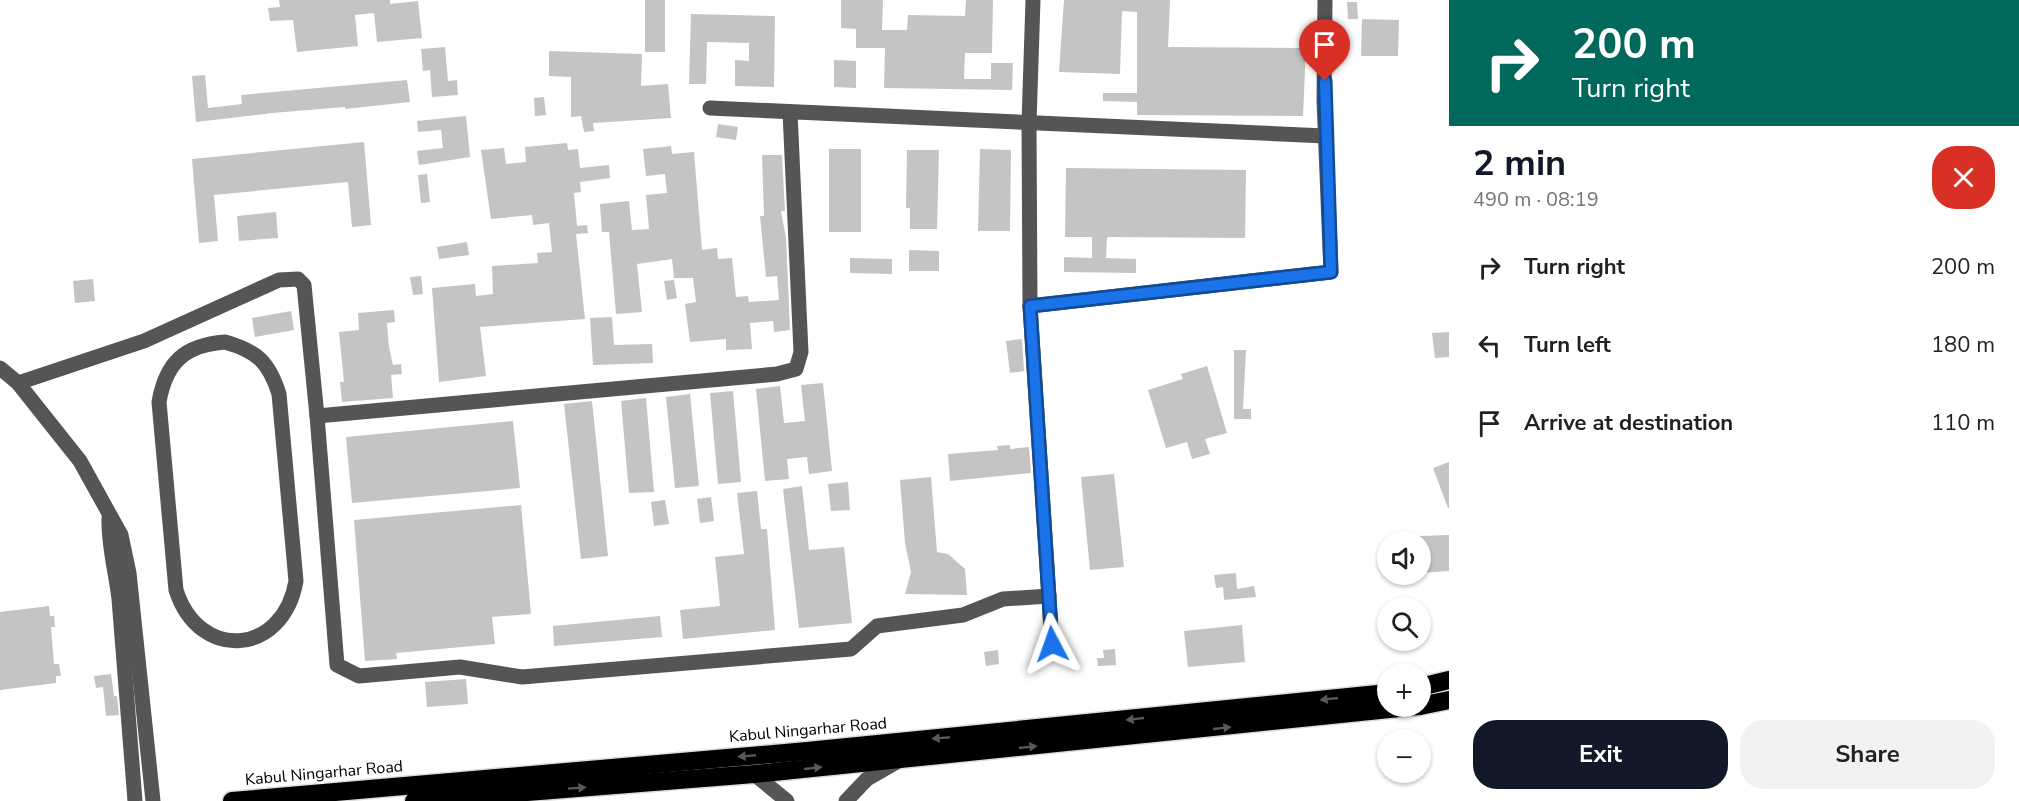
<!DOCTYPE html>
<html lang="en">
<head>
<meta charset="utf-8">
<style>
  :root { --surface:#fff; --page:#f2f2f2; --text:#202124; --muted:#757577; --accent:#111827 }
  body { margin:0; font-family:"Nunito Sans",sans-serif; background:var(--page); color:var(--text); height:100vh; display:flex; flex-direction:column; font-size:22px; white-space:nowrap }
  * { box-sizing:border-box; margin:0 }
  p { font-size:20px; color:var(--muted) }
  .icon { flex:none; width:33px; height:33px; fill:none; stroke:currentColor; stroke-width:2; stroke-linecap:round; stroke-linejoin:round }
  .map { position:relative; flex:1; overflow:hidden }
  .drawer { display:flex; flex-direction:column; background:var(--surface); width:570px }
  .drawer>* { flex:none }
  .hud { background:#00695c; color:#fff; overflow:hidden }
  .buttons { position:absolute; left:1377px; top:531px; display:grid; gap:12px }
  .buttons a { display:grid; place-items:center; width:54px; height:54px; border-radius:50%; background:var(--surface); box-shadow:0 2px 4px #0004; font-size:30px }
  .pin { position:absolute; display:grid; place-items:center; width:51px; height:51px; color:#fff; margin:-62px -26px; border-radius:50% 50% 50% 0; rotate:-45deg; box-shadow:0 0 6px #0007 }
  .pin .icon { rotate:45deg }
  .me { position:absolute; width:66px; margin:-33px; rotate:356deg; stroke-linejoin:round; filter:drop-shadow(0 0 4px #0008) }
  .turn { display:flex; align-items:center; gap:21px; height:126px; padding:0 24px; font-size:27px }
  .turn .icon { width:78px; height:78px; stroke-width:2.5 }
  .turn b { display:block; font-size:42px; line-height:51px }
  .round { display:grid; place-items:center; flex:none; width:63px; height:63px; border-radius:24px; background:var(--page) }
  .headline { display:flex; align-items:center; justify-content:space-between; height:102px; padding:0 24px }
  h1 { font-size:36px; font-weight:700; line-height:45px; color:var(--accent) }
  .action { display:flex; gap:12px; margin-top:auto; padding:12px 24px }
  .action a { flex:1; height:69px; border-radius:24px; background:var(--accent); color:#fff; font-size:24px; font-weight:700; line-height:69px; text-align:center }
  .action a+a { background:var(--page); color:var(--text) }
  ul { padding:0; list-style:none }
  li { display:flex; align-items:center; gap:18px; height:78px; padding:0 24px }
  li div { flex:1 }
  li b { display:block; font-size:22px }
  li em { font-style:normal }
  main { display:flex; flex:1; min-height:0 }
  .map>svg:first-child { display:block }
</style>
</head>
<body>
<main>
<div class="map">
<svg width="1449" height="801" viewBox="0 0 1449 801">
  <rect width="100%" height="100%" fill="#fff"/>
  <g fill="#c4c4c4">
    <polygon points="279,0 390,0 390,4 418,1 422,38 377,42 374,13 355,15 358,46 297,52 293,20 270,21 268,8 280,7"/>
    <rect x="645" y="0" width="20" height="52"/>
    <polygon points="841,0 883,0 882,30 907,30 908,15 965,16 966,0 993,0 992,53 965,53 964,79 991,79 991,63 1013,63 1012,90 884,88 885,48 856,48 856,29 841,28"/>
    <polygon points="1064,0 1170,0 1168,47 1306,48 1303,116 1137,115 1137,102 1103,101 1103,93 1137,93 1137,12 1122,11 1120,74 1059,72"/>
    <polygon points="1347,2 1357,2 1358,19 1348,19"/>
    <polygon points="691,14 775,16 774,87 735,86 735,60 749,61 749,43 707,42 706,84 689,84"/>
    <polygon points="1362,19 1399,20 1398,56 1361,56"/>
    <polygon points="445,47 448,81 457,80 458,95 432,97 430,70 423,71 421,49"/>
    <polygon points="549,51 642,54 641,86 668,84 671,118 593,123 594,131 584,132 581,116 571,117 571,77 549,76"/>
    <polygon points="834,60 856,61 856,88 834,87"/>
    <polygon points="205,75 208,108 242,104 241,95 407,80 410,102 345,109 345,107 272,113 196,122 192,76"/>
    <polygon points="544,97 546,115 535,116 534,98"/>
    <polygon points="466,116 470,157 419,165 417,151 443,148 441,130 418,132 417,121"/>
    <polygon points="718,124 738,127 736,140 716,137"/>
    <polygon points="364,142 371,225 352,227 348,182 214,195 218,241 199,243 192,159"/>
    <polygon points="567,143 568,150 578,149 580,168 609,165 610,178 580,182 581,192 574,193 577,226 587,225 588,233 576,234 585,319 480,327 486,376 439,382 432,288 475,284 476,296 493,294 492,266 538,263 537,253 552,252 549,223 533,225 532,215 491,219 481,150 504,148 506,164 526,162 525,147"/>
    <polygon points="671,146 672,154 694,152 702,250 717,248 718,259 732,258 736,297 748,296 749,302 779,300 777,276 766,277 760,216 764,216 762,155 782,155 785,211 781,211 786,238 790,330 774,332 773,321 750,323 752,349 726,350 726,339 690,342 685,304 696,302 693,278 674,278 672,259 637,264 642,312 616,314 609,232 602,232 600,204 629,201 632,230 649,229 646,195 667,193 665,174 646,176 643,149"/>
    <rect x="829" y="149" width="32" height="83"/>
    <polygon points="980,149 1011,150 1010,231 978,231"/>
    <polygon points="907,150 939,150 937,229 910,229 910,208 906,208"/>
    <polygon points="1066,168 1246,170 1245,238 1107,237 1106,258 1136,259 1136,273 1064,272 1064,257 1092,258 1092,237 1065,237"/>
    <polygon points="427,174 430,202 421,203 418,175"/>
    <polygon points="276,212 278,238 239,241 237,216"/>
    <polygon points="467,242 469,255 439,259 437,247"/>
    <polygon points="909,250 939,251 939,271 909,271"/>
    <polygon points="850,258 892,259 892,274 850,273"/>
    <polygon points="421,276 423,294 413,295 410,277"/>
    <polygon points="93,279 95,301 75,303 73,281"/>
    <polygon points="674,280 677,298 667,300 664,281"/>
    <polygon points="394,310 395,322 387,323 389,347 393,365 401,364 402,374 391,375 393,398 342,402 340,382 344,382 339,332 359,330 358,313"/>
    <polygon points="291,311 294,330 255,337 252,318"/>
    <polygon points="612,317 614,345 652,344 653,363 593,365 590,318"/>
    <polygon points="1449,332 1449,357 1435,358 1432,333"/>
    <polygon points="1022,339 1024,371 1010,373 1006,341"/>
    <polygon points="1234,350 1246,350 1243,409 1251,409 1251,419 1234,419"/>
    <polygon points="1207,366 1227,433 1205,439 1210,454 1192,459 1187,442 1166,448 1148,390 1183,379 1181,374"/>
    <polygon points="823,383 832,471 809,474 807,457 787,459 789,479 765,481 756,389 780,386 784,423 805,421 801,385"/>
    <polygon points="733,391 741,482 718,484 710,393"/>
    <polygon points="690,394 699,486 675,488 666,397"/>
    <polygon points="646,398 654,492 629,493 621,401"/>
    <polygon points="592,401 608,556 581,559 564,404"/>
    <polygon points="513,421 520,488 352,503 346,437"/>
    <polygon points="1010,445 1010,449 1029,447 1031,473 950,481 948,454 998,450 997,446"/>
    <polygon points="1449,462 1449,508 1448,508 1433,468"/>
    <polygon points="1114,474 1124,567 1090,570 1081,477"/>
    <polygon points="931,477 937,552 948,554 965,569 967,595 905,594 911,572 905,543 900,480"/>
    <polygon points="848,482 850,510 831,511 828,484"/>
    <polygon points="802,486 809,550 844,547 852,623 799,628 783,489"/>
    <polygon points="757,491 761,529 767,529 775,630 683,639 680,610 720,606 715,557 744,554 737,493"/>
    <polygon points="711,497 714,521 700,523 697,499"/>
    <polygon points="665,500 669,524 654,526 651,502"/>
    <polygon points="521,505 531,614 492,617 495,644 396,653 397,659 365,661 354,520"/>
    <polygon points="1449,535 1449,571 1420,573 1420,536"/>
    <polygon points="1236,573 1237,589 1254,586 1256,597 1224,600 1223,587 1216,588 1214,575"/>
    <polygon points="49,606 50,616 54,616 55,627 51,627 54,664 59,664 61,676 56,676 56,683 0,690 0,612"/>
    <polygon points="660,616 662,637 554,646 553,626"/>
    <polygon points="1242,625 1245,662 1188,667 1184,631"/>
    <polygon points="1115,649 1116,665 1098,666 1097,658 1104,658 1103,650"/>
    <polygon points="998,650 999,664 986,666 984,652"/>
    <polygon points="111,674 114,696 117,696 119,715 106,716 103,687 96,688 94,676"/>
    <polygon points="466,679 468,704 427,707 425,682"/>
  </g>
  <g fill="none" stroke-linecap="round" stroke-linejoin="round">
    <defs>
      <g id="highway">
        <polyline points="1420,687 1449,680"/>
        <polyline points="1420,706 1449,700"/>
        <polyline points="232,801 807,751 1388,693"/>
        <polyline points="414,801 754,774 1419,706"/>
      </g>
    </defs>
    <use href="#highway" stroke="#dbdbdb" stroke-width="21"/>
    <g stroke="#555" stroke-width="15">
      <polyline points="1033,0 1029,123 1030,306 1052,644"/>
      <polyline points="710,108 1325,136"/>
      <polyline points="1030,306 1331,272 1324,101 1325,0"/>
      <path d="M225,342c32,9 44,20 54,52l17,187c-13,75 -97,81 -120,9l-17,-188c7,-40 26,-57 66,-60z"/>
      <polyline points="0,368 18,383 80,461 121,535 129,573 153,801"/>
      <polyline points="18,383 144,341 279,280 298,279 304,285 317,416 777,374 796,369 801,352 790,112"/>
      <polyline points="317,416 337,665 359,676 460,667 522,677 851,649 877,626 963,615 1003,599 1049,596"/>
      <path d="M109,518c-1,27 7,54 10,81 6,68 11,135 16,202"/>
      <polyline points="754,774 787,801"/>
      <polyline points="846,801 867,779 900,760"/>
    </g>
    <use href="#highway" stroke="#000" stroke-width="18"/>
  </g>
  <defs><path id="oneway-solid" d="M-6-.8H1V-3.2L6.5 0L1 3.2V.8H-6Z" transform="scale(1.5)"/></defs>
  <g fill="#595959">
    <use href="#oneway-solid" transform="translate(1329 699) rotate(174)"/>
    <use href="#oneway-solid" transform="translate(1135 719) rotate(174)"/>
    <use href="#oneway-solid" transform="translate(1222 728) rotate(-6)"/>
    <use href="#oneway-solid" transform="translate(941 738) rotate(175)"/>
    <use href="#oneway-solid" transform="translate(1028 747) rotate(-6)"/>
    <use href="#oneway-solid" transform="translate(747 756) rotate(175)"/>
    <use href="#oneway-solid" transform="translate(813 768) rotate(-6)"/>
    <use href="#oneway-solid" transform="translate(577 788) rotate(-4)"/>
  </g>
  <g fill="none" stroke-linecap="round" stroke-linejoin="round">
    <defs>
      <polyline id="route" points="1052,644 1030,306 1331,272 1325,81"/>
    </defs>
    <use href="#route" stroke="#114b97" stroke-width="15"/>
    <use href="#route" stroke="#1a73e8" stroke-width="10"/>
  </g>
  <g text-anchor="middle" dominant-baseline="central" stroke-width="5" stroke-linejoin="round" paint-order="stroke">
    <g font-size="16" fill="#000" stroke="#fff">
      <text transform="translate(808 730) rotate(-5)">Kabul Ningarhar Road</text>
      <text transform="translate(324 773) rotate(-5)">Kabul Ningarhar Road</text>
    </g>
  </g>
</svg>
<div class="buttons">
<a><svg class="icon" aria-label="sound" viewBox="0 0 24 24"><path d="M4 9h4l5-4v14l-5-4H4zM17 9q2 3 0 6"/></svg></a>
<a><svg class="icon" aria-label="search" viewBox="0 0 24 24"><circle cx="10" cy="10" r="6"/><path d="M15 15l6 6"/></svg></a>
<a>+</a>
<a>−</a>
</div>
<div class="pin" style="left:1325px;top:81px;background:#d93025"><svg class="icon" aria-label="arrive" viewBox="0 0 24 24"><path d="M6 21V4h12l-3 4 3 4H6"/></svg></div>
<svg class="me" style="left:1052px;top:644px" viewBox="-20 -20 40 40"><path d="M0-17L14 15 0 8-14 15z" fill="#1a73e8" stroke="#fff" stroke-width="4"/></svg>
</div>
<section class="drawer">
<div class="hud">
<div class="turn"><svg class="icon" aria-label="right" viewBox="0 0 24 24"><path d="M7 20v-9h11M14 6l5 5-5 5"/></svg><div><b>200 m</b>Turn right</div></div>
</div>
<div class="headline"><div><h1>2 min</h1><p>490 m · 08:19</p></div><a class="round" style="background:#d93025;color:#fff"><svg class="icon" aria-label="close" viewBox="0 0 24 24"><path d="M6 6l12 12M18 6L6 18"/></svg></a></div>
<ul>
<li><svg class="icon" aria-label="right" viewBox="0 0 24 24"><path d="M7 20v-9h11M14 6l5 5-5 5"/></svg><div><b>Turn right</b></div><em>200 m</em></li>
<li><svg class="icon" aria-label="left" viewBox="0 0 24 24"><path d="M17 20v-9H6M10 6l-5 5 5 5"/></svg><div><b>Turn left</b></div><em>180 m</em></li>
<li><svg class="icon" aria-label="arrive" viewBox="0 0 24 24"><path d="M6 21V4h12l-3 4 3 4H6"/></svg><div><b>Arrive at destination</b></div><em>110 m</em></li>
</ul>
<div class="action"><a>Exit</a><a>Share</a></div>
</section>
</main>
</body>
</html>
